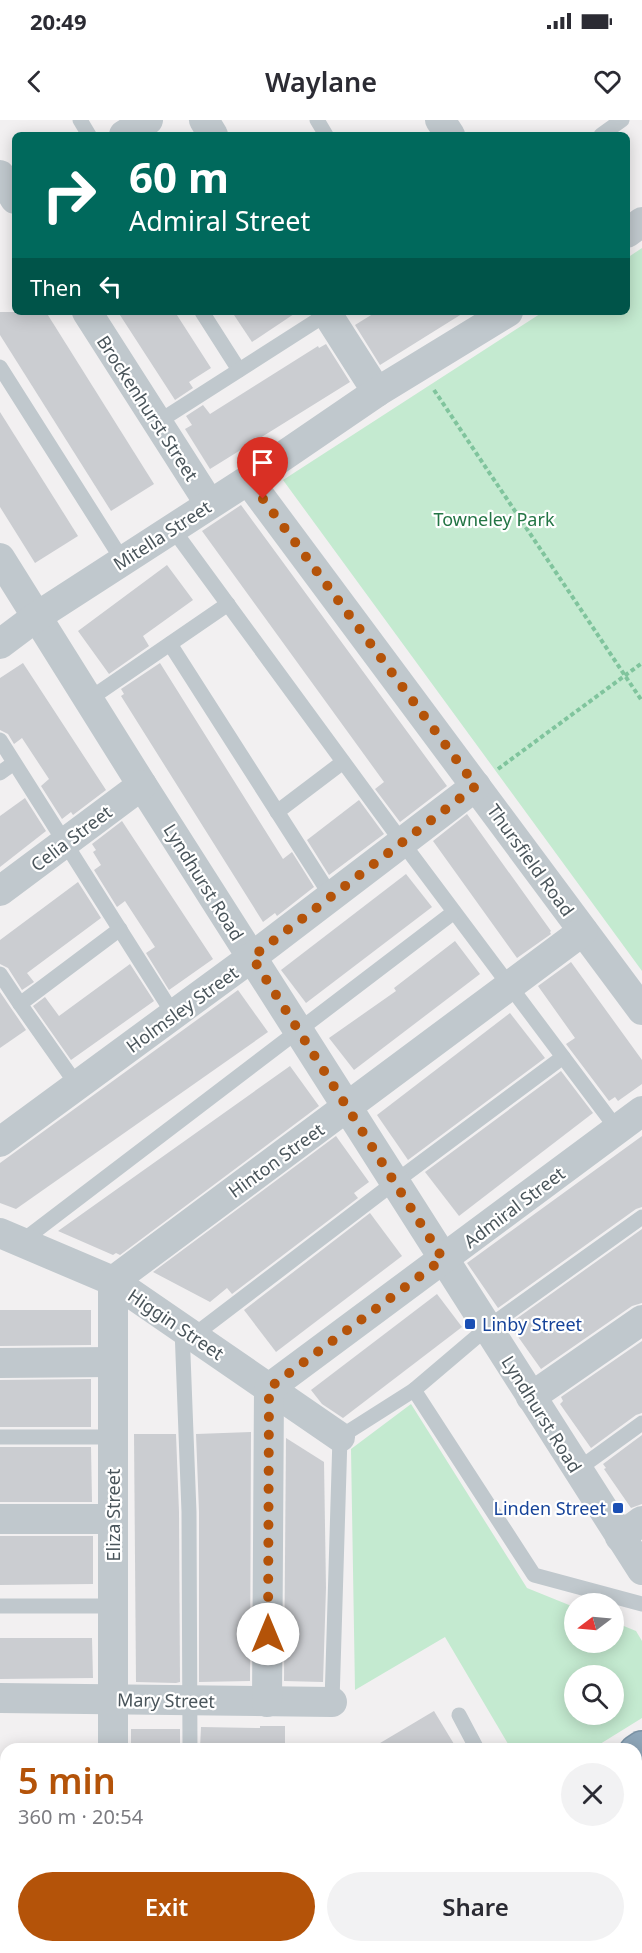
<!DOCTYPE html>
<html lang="en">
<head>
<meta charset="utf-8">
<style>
  :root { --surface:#fff; --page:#f2f2f3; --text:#2b2b33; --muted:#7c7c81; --accent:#b45309 }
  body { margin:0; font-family:"Noto Sans",sans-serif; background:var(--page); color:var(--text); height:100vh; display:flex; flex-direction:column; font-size:22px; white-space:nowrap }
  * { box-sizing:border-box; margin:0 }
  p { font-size:20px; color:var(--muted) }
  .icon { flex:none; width:33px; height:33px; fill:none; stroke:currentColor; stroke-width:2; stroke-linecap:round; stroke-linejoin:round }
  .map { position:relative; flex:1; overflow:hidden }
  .side { position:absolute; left:0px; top:1623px; width:642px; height:210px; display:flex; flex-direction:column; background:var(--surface); border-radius:18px 18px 0 0; box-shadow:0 3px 15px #0003 }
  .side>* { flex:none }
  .hud { position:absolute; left:12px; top:12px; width:618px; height:183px; border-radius:9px; box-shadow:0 3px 15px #0003; background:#00695c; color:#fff; overflow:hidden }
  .needle { width:39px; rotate:254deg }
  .fabs { position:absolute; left:564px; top:1473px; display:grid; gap:12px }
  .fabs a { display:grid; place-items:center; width:60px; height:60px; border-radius:50%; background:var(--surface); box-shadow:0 3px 15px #0003; font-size:30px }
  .pin { position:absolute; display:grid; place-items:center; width:51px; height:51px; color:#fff; margin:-62px -26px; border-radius:50% 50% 50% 0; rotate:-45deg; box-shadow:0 0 6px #0007 }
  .pin .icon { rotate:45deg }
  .me { position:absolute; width:66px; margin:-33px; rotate:0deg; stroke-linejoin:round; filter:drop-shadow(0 0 4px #0008) }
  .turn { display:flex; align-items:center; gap:21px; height:126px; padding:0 18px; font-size:27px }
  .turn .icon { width:78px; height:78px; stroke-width:2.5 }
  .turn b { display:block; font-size:42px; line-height:51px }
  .then { display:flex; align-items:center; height:57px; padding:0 18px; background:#0003; gap:12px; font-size:22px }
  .round { display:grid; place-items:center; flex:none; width:63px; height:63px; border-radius:32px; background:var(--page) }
  .head { display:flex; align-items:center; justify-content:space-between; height:102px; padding:0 18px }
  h1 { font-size:36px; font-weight:600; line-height:45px; color:var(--accent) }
  .cta { display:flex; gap:12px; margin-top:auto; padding:12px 18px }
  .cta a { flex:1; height:69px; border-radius:36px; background:var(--accent); color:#fff; font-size:24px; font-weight:600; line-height:69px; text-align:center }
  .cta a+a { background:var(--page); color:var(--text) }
  .status { display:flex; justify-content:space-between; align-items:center; height:42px; padding:0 30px; background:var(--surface); direction:ltr }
  .status svg { height:16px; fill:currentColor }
  header { display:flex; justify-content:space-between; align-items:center; height:78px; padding:0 18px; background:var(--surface); font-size:27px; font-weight:600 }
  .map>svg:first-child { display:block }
</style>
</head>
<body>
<div class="status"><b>20:49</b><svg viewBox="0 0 49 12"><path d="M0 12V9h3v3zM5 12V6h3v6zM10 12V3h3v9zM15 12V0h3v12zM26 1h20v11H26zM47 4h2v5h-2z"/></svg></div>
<header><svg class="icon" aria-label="back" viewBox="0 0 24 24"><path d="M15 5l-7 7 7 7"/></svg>Waylane<svg class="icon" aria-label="heart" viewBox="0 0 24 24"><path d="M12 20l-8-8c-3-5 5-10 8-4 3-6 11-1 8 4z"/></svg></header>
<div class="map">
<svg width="642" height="1833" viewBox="0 0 642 1833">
  <rect width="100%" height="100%" fill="#f2f0f1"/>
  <g fill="#c4ead0" fill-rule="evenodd">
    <polygon points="642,128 642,851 283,360 543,192 627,192 627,138"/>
    <path d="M411,1284l116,184 47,19v35h40v-20l22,9 6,10v77l-50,31h-81l-66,-112 -90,53 -4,-241zM574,1556h40v38h-40z"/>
  </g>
  <g fill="#cbcdd1">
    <polygon points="0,192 46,192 154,364 111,391 0,215"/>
    <polygon points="118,192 175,192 211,248 189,262 193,268 175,280"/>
    <polygon points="232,192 297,192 252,222"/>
    <polygon points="376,192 465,192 380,245 355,205"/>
    <polygon points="326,224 350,262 210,349 185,309 192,305 186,296 203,285 210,294 318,226 319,228"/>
    <polygon points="0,292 78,416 35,443 0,387"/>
    <polygon points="241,385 447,666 400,702 375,669 384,662 202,411"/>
    <polygon points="167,445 193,480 143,516 149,526 109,554 78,511"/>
    <polygon points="23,543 106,670 73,695 71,692 62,699 41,666 49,659 22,618 14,624 8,614 0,610 0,558"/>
    <polygon points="160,543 283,739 292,732 314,767 277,796 275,793 263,802 121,576 124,574 121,569"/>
    <polygon points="25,678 46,711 0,747 0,696"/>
    <polygon points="359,680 384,714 329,755 307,720"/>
    <polygon points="467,694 551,811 550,812 551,814 517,838 433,721"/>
    <polygon points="122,701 213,839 169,870 146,833 155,827 125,781 117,787 94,750 101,745 93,732 96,730 92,724"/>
    <polygon points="406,754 432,787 306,883 281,850"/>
    <polygon points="78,762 101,798 27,853 34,862 22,870 8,848 0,844 0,820"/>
    <polygon points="455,821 480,854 354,950 329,918 396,871 394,868"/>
    <polygon points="571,842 642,940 642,964 618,981 615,977 609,981 566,924 575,918 538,866"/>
    <polygon points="130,844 154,881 71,940 33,886 45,877 59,896"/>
    <polygon points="238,870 268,912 16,1089 0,1083 0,1043"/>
    <polygon points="0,872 26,910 0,928"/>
    <polygon points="510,893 545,938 408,1040 377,995"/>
    <polygon points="290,946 319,986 120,1135 116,1133 113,1135 58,1111"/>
    <polygon points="561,951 593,993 459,1096 425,1052"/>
    <polygon points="336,1016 369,1062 354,1073 358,1078 232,1174 227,1168 210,1182 153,1152"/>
    <polygon points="642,1016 642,1087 636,1089 498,1188 467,1143"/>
    <polygon points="370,1093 402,1136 276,1232 244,1190"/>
    <polygon points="642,1109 642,1183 632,1186 541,1249 509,1204"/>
    <polygon points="437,1174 462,1207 343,1298 322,1284 311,1270"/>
    <polygon points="0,1190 91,1190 91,1225 0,1226"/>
    <polygon points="642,1221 642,1293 636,1295 591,1328 560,1284 563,1281 561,1277"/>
    <polygon points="91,1259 91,1307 0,1307 0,1260"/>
    <polygon points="251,1312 250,1561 199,1562 199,1392 196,1314"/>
    <polygon points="134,1314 176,1314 179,1392 180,1562 176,1563 136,1562"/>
    <polygon points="642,1315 642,1384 631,1388 604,1349 606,1348 603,1344"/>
    <polygon points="286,1318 324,1342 326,1468 323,1562 284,1561"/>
    <polygon points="0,1327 91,1327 92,1382 0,1382"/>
    <polygon points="0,1416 93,1416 93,1464 0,1465"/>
    <polygon points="0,1518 92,1518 93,1558 0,1559"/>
    <polygon points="434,1591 457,1629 370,1629"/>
    <polygon points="260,1606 285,1606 285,1629 200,1629 201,1607 260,1608"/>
    <rect x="131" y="1609" width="49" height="20"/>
  </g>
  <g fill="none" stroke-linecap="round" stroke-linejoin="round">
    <defs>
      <g id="highway">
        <polyline points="636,1632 642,1628"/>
        <polyline points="307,1833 317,1827"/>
      </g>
    </defs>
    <use href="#highway" stroke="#7991a4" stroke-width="36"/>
    <g stroke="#80c49d" stroke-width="4" stroke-dasharray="4.5 3" stroke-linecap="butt">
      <polyline points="434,270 642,581"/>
      <polyline points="498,649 642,543"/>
    </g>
    <g stroke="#c0c8cd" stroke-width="15">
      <polyline points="80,0 89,15"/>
      <polyline points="317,0 326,15"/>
      <polyline points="601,15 622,0"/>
      <polyline points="202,192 239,250"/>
      <polyline points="0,247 123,441"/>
      <polyline points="158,302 330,192"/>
      <polyline points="172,408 402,722 617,1009"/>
      <polyline points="170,524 331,776"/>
      <polyline points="88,580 228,484"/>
      <polyline points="0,620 174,895"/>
      <polyline points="0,653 14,643"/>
      <polyline points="277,692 343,642"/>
      <polyline points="0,854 20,884 120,809"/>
      <polyline points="20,884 77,965"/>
      <polyline points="21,1122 454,792"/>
      <polyline points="182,1209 189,1392 190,1629"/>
      <polyline points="193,1216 395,1062 563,937"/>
      <polyline points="414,1270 487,1208 642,1097"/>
      <polyline points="0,1317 112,1317"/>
      <polyline points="577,1350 642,1303"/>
      <polyline points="0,1486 113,1486"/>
      <polyline points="332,1582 340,1317 414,1270 534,1455 642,1484"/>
      <polyline points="459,1595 477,1629"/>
      <polyline points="636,1764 642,1761"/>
      <polyline points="186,1833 186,1827"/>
      <polyline points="522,1833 532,1827"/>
    </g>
    <g stroke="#c0c8cd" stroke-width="30">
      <polyline points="204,0 213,15"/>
      <polyline points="440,0 450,15"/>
      <polyline points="124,15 148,0"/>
      <polyline points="0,55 15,79"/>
      <polyline points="627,113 642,102"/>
      <polyline points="87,192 209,383"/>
      <polyline points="326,192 377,272"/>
      <polyline points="248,360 642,890"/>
      <polyline points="0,438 142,665 642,1450"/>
      <polyline points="0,524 36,497 248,360 377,272 508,192"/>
      <polyline points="0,771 142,665"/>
      <polyline points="0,1022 252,837 476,666"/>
      <polyline points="0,1113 113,1161 340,1317"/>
      <polyline points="0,1243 112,1242"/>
      <polyline points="531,1277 642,1200"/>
      <polyline points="0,1399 113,1399"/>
      <polyline points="620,1417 642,1401"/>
      <polyline points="0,1578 332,1582"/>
      <polyline points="267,1582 269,1268 642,991"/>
      <polyline points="113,1629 113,1161 583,811"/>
      <polyline points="111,1833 111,1827"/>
    </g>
    <use href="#highway" stroke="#8ea6b9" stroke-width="33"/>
  </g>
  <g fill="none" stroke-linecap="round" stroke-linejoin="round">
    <polyline stroke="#b45309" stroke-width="10" stroke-dasharray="0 18" points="263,379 476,666 252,837 443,1139 269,1268 268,1514"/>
  </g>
  <g fill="#1a4fb4" stroke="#fff" stroke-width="2">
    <rect x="464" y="1198" width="12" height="12" rx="3"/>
    <rect x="612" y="1382" width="12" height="12" rx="3"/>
  </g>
  <g text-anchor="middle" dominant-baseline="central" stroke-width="4.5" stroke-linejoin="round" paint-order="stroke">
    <g font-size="18" fill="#4a555b" stroke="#fff">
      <text transform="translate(148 288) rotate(57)">Brockenhurst Street</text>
      <text transform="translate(162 415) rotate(-33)">Mitella Street</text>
      <text transform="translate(71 718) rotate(-37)">Celia Street</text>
      <text transform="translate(531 740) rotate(54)">Thursfield Road</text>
      <text transform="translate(204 762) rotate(58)">Lyndhurst Road</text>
      <text transform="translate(182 889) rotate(-36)">Holmsley Street</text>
      <text transform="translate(276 1040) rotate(-36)">Hinton Street</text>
      <text transform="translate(514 1087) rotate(-37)">Admiral Street</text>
      <text transform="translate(176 1204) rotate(34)">Higgin Street</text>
      <text transform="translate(542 1294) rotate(58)">Lyndhurst Road</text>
      <text transform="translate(113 1395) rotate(-90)">Eliza Street</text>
      <text transform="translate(166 1580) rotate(1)">Mary Street</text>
    </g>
    <g font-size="18" fill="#237545" stroke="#fff">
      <text x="494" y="399">Towneley Park</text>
    </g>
    <g font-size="18" fill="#164399" stroke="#fff" text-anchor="start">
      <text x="482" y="1204">Linby Street</text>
      <text x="606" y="1388" text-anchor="end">Linden Street</text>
    </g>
  </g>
</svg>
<div class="fabs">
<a><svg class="needle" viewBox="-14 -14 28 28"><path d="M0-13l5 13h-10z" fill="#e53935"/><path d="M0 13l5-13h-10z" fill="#7c7c81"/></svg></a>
<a><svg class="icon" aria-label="search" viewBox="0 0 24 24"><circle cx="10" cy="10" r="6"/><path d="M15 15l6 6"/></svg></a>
</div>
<div class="pin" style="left:263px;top:379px;background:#d93025"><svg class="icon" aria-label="arrive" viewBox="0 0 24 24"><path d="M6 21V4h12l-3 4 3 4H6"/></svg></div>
<svg class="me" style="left:268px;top:1514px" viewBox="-20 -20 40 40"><circle r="19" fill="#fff"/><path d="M0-13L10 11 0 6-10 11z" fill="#b45309"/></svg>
<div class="hud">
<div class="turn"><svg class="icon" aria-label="right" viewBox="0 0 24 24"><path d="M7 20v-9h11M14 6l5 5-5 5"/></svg><div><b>60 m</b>Admiral Street</div></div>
<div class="then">Then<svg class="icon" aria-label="left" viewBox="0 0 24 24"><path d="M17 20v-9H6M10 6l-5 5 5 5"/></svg></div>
</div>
<section class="side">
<div class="head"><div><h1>5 min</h1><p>360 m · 20:54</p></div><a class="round"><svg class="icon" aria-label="close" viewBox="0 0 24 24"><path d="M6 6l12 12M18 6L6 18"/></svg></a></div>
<div class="cta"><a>Exit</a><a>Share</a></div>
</section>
</div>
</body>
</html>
